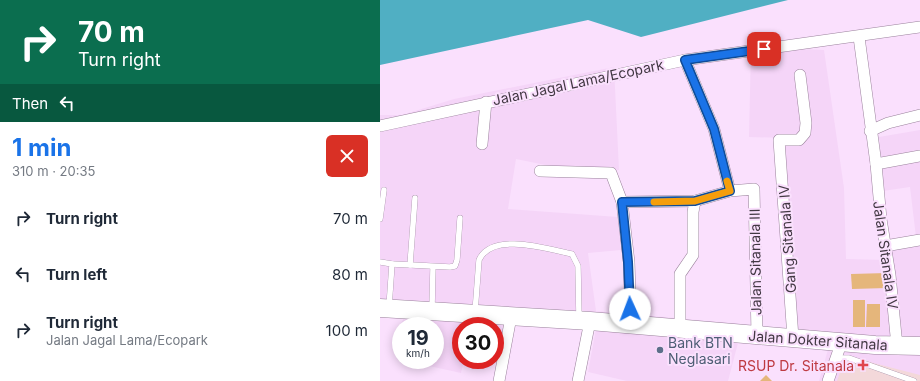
<!DOCTYPE html>
<html lang="en">
<head>
<meta charset="utf-8">
<style>
  :root { --surface:#fff; --page:#f2f2f3; --text:#1f2937; --muted:#747a83; --accent:#1a73e8 }
  body { margin:0; font-family:Inter,sans-serif; background:var(--page); color:var(--text); height:100vh; display:flex; flex-direction:column; font-size:15px; white-space:nowrap }
  * { box-sizing:border-box; margin:0 }
  p { font-size:13px; color:var(--muted) }
  .icon { flex:none; width:22px; height:22px; fill:none; stroke:currentColor; stroke-width:2; stroke-linecap:round; stroke-linejoin:round }
  .map { position:relative; flex:1; overflow:hidden }
  .sheet { display:flex; flex-direction:column; background:var(--surface); width:380px }
  .sheet>* { flex:none }
  .hud { background:#0b6e4f; color:#fff; overflow:hidden }
  .speed { position:absolute; left:12px; top:317px; display:flex; gap:8px; font-size:20px; font-weight:700; text-align:center }
  .speed>* { display:grid; place-content:center; width:52px; height:52px; border-radius:50%; background:var(--surface); box-shadow:0 2px 10px #0003; line-height:1 }
  .speed small { font-size:10px; font-weight:400 }
  .speed .limit { border:6px solid #d22; background:#fff; color:#111 }
  .pin { position:absolute; display:grid; place-items:center; width:34px; height:34px; color:#fff; margin:-17px; border-radius:8px; box-shadow:0 2px 6px #0006 }
  .me { position:absolute; width:44px; margin:-22px; rotate:358deg; stroke-linejoin:round; filter:drop-shadow(0 0 3px #0008) }
  .turn { display:flex; align-items:center; gap:14px; height:84px; padding:0 12px; font-size:18px }
  .turn .icon { width:52px; height:52px; stroke-width:2.5 }
  .turn b { display:block; font-size:28px; line-height:34px }
  .then { display:flex; align-items:center; height:38px; padding:0 12px; background:#0003; gap:8px; font-size:15px }
  .round { display:grid; place-items:center; flex:none; width:42px; height:42px; border-radius:6px; background:var(--page) }
  .headline { display:flex; align-items:center; justify-content:space-between; height:68px; padding:0 12px }
  h1 { font-size:24px; font-weight:700; line-height:30px; color:var(--accent) }
  ul { padding:0; list-style:none }
  li { display:flex; align-items:center; gap:12px; height:56px; padding:0 12px }
  li div { flex:1 }
  li b { display:block; font-size:15px }
  li em { font-style:normal }
  main { display:flex; flex:1; min-height:0 }
  .map>svg:first-child { display:block }
</style>
</head>
<body>
<main>
<section class="sheet">
<div class="hud">
<div class="turn"><svg class="icon" aria-label="right" viewBox="0 0 24 24"><path d="M7 20v-9h11M14 6l5 5-5 5"/></svg><div><b>70 m</b>Turn right</div></div>
<div class="then">Then<svg class="icon" aria-label="left" viewBox="0 0 24 24"><path d="M17 20v-9H6M10 6l-5 5 5 5"/></svg></div>
</div>
<div class="headline"><div><h1>1 min</h1><p>310 m · 20:35</p></div><a class="round" style="background:#d93025;color:#fff"><svg class="icon" aria-label="close" viewBox="0 0 24 24"><path d="M6 6l12 12M18 6L6 18"/></svg></a></div>
<ul>
<li><svg class="icon" aria-label="right" viewBox="0 0 24 24"><path d="M7 20v-9h11M14 6l5 5-5 5"/></svg><div><b>Turn right</b></div><em>70 m</em></li>
<li><svg class="icon" aria-label="left" viewBox="0 0 24 24"><path d="M17 20v-9H6M10 6l-5 5 5 5"/></svg><div><b>Turn left</b></div><em>80 m</em></li>
<li><svg class="icon" aria-label="right" viewBox="0 0 24 24"><path d="M7 20v-9h11M14 6l5 5-5 5"/></svg><div><b>Turn right</b><p>Jalan Jagal Lama/Ecopark</p></div><em>100 m</em></li>
</ul>
</section>
<div class="map">
<svg width="540" height="381" viewBox="0 0 540 381">
  <rect width="100%" height="100%" fill="#fae0fd"/>
  <g fill="#f5d5f8">
    <polygon points="371,47 444,50 464,188 466,259 506,260 504,245 536,237 530,187 503,191 499,137 540,130 540,381 439,381 449,346 412,339 404,138 369,137"/>
    <polygon points="234,67 239,170 200,172 136,159 128,209 238,217 241,250 208,253 216,311 363,324 348,381 247,381 208,372 216,329 136,323 124,362 115,360 115,326 81,326 81,360 84,360 81,373 31,362 32,360 55,360 55,326 21,326 24,316 0,314 0,115 22,115 74,99"/>
  </g>
  <polygon fill="#f3d8da" points="466,356 540,375 540,381 457,381"/>
  <polygon fill="#50afc3" points="0,0 408,0 261,37 208,20 0,65"/>
  <g fill="#e5b67b">
    <polygon points="507,273 507,288 472,289 471,274"/>
    <rect x="473" y="300" width="12" height="27"/>
    <polygon points="487,304 500,304 500,327 486,327"/>
    <polygon points="386,375 392,381 380,381"/>
  </g>
  <g fill="none" stroke-linecap="round" stroke-linejoin="round">
    <defs>
      <g id="lane">
        <polyline points="0,219 4,190"/>
        <polyline points="0,262 12,264 9,307"/>
        <polyline points="12,264 70,267 75,266 77,260 80,218"/>
        <polyline points="30,265 35,198"/>
        <polyline points="52,308 53,267"/>
        <path d="M95,312l4,-52c13,-29 69,-11 93,-6l6,12 1,52"/>
        <polyline points="457,358 469,358 534,381"/>
      </g>
      <g id="street">
        <polyline points="479,37 496,164 501,219 510,275 517,346"/>
        <polyline points="305,60 334,129 350,191"/>
        <polyline points="0,126 305,60 540,27"/>
        <polyline points="490,131 508,123 540,115"/>
        <polyline points="102,144 106,102"/>
        <polyline points="496,164 540,156"/>
        <polyline points="160,171 231,173 242,202 249,262 251,325"/>
        <polyline points="242,202 315,201 350,191 374,189 377,335"/>
        <polyline points="505,246 540,240"/>
        <polyline points="300,329 300,274 313,255 313,212 315,201"/>
        <polyline points="413,338 399,140 419,140 425,133 426,123 420,75"/>
        <polyline points="119,381 131,317"/>
        <polyline points="198,381 210,321"/>
        <polyline points="448,381 462,341"/>
      </g>
      <polyline id="primary" points="0,308 210,321 495,345 540,346"/>
    </defs>
    <use href="#lane" stroke="#9a829c" stroke-width="6"/>
    <use href="#street" stroke="#9a829c" stroke-width="12"/>
    <use href="#primary" stroke="#9a829c" stroke-width="19"/>
    <use href="#lane" stroke="#fff" stroke-width="5.5"/>
    <use href="#street" stroke="#fff" stroke-width="11"/>
    <use href="#primary" stroke="#fff" stroke-width="18"/>
  </g>
  <g fill="none" stroke-linecap="round" stroke-linejoin="round">
    <defs>
      <polyline id="route" points="250,309 248,262 242,202 315,201 350,191 334,129 305,60 384,49"/>
    </defs>
    <use href="#route" stroke="#114b97" stroke-width="10"/>
    <use href="#route" stroke="#1a73e8" stroke-width="7"/>
    <polyline stroke="#f59e0b" stroke-width="7" points="274,202 315,201 350,191 347,181"/>
  </g>
  <circle fill="#5c6f8a" stroke="#fae0fd" stroke-width="1.5" cx="280" cy="350" r="4"/>
  <path fill="#e0444e" stroke="#fae0fd" stroke-width="1.5" d="M481 359h4v4h4v4h-4v4h-4v-4h-4v-4h4z"/>
  <g text-anchor="middle" dominant-baseline="central" stroke-width="4" stroke-linejoin="round" paint-order="stroke">
    <g font-size="14" fill="#423843" stroke="#fae0fd">
      <text transform="translate(198 82) rotate(-12)">Jalan Jagal Lama/Ecopark</text>
      <text transform="translate(407 239) rotate(-94)">Gang Sitanala IV</text>
      <text transform="translate(506 255) rotate(82)">Jalan Sitanala IV</text>
      <text transform="translate(375 262) rotate(-91)">Jalan Sitanala III</text>
      <text transform="translate(438 340) rotate(4)">Jalan Dokter Sitanala</text>
    </g>
    <g font-size="14" fill="#4e5e75" stroke="#fae0fd" text-anchor="start">
      <text x="288" y="342">Bank BTN<tspan x="288" dy="16">Neglasari</tspan></text>
    </g>
    <g font-size="14" fill="#be3a42" stroke="#fae0fd" text-anchor="end">
      <text x="474" y="365">RSUP Dr. Sitanala</text>
    </g>
  </g>
</svg>
<div class="speed"><div>19<small>km/h</small></div><div class="limit">30</div></div>
<div class="pin" style="left:384px;top:49px;background:#d93025"><svg class="icon" aria-label="arrive" viewBox="0 0 24 24"><path d="M6 21V4h12l-3 4 3 4H6"/></svg></div>
<svg class="me" style="left:250px;top:309px" viewBox="-20 -20 40 40"><circle r="19" fill="#fff"/><path d="M0-13L10 11 0 6-10 11z" fill="#1a73e8"/></svg>
</div>
</main>
</body>
</html>
